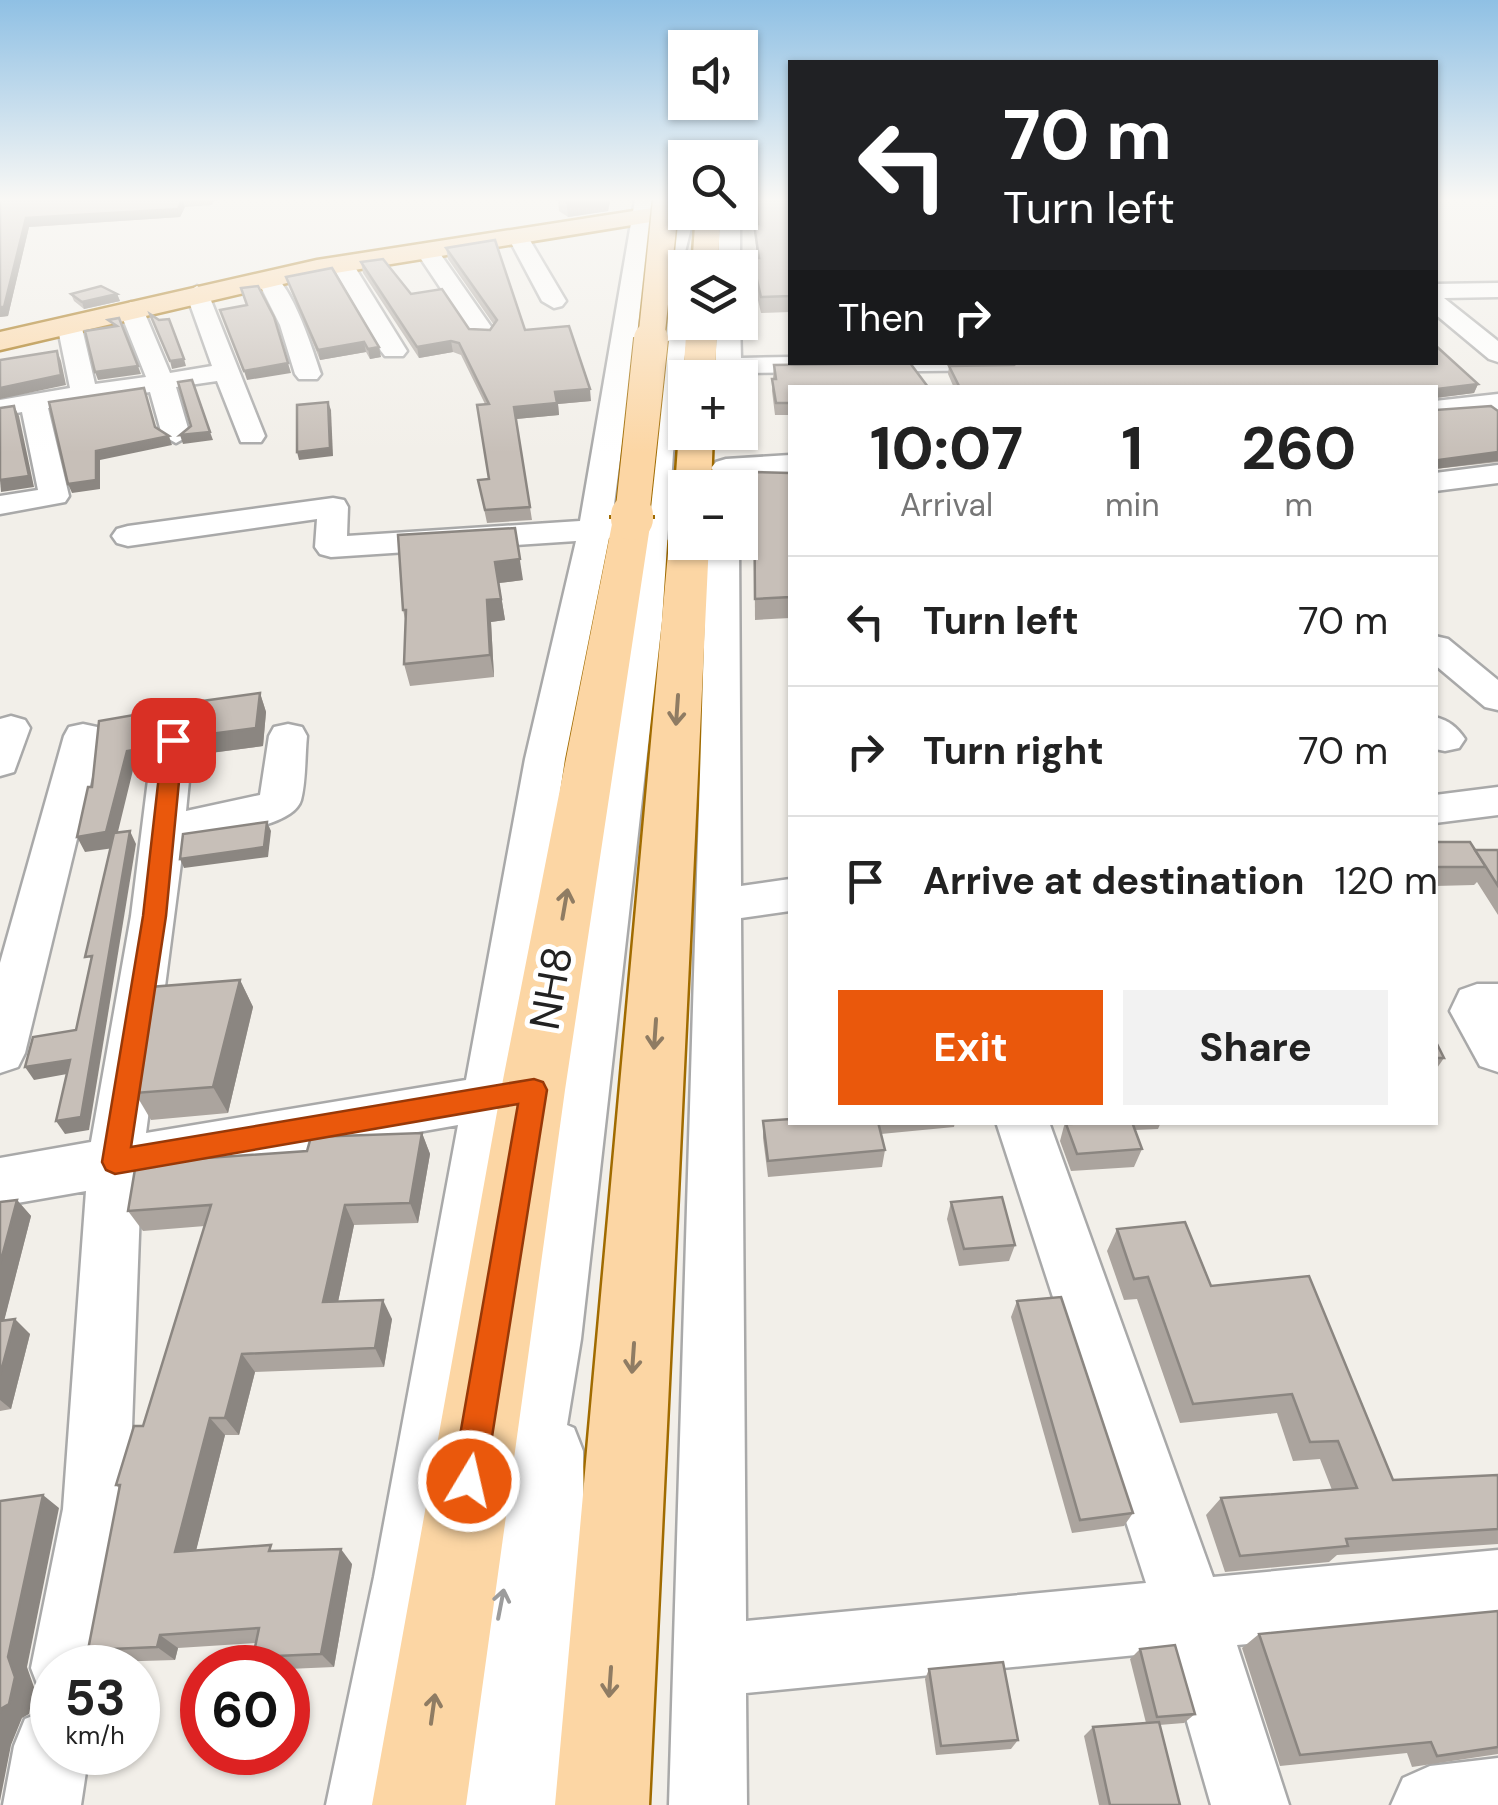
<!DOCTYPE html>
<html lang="en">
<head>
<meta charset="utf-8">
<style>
  :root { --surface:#fff; --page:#f2f2f2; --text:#222; --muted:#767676; --line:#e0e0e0; --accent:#ea580c }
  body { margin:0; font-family:"DM Sans",sans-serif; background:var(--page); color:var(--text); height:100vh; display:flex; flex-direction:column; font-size:38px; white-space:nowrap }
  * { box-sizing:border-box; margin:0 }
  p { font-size:32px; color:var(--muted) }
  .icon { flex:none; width:55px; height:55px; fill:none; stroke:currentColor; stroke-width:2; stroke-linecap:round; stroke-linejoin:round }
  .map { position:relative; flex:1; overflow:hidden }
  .sheet { position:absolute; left:788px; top:385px; width:650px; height:740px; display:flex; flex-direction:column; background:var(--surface); border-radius:0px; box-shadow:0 2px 8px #0004 }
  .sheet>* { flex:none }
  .banner { position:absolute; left:788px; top:60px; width:650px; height:305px; border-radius:0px; box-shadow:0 2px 8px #0004; background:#202124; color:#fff; overflow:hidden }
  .controls { position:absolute; left:668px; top:30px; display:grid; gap:20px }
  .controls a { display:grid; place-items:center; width:90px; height:90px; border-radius:0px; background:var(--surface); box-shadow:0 2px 8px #0004; font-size:50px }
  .speed { position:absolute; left:30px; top:1645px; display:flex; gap:20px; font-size:50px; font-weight:700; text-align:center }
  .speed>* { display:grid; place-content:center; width:130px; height:130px; border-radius:50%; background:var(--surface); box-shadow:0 2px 8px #0004; line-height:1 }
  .speed small { font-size:25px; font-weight:400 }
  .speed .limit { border:15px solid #d22; background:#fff; color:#111 }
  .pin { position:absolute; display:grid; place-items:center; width:85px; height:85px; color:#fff; margin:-42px; border-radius:20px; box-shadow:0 5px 15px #0006 }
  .me { position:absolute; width:110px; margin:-55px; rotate:9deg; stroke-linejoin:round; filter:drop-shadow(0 0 8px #0008) }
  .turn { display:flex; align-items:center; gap:35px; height:210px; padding:0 50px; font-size:45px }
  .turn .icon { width:130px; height:130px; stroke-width:2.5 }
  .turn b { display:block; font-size:70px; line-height:85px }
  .then { display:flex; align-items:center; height:95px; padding:0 50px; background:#0003; gap:20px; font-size:38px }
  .eta { display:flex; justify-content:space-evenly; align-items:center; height:170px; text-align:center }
  .eta b { font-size:60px; font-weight:700; line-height:70px }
  .primary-button { display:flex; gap:20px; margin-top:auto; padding:20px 50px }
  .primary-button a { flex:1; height:115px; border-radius:0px; background:var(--accent); color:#fff; font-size:40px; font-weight:700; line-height:115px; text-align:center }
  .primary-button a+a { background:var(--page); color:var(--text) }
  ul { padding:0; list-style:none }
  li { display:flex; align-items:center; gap:30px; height:130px; padding:0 50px; border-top:2px solid var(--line) }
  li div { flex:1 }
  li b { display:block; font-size:38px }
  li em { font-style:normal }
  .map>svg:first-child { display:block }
</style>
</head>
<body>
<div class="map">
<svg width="1498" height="1805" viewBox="0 0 1498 1805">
  <rect width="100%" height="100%" fill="#f2efe9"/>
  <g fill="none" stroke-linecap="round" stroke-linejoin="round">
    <defs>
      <g id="minor">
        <path d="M635,200h20l-43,319 22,2 3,5 28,-204c-16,-25 -2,-89 13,-114l7,-2v6h10l-13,52 3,58h4l-16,131 -11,168 -81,718 -14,86 7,3 9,23 3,215 -10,139h-142l20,-141 67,-325 107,-718 9,-90 -28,7 -44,221 -47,314 15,5 8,15 -8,15 -21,7 -68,462 -40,228h-78l48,-228 84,-452 -317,56 -12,328 -26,159h-51v30l-11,-4 -10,-26 32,-159 23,-318 -86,15v-48l91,-16 40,-226 22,-176 6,-9 14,-3 14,3 6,9 -7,71 74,-16 9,-59 5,-9 14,-3 14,3 5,9c-2,20 -1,45 -6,64 -8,29 -91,35 -117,40l-38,293 320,-53 59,-321 51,-218 -245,16 -11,-3 -5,-7 2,-28 -189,27 -11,-3 -5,-7 5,-7 11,-3 205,-28 11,2 4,7 -1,29 233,-15z"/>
        <polygon points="720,212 740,212 740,268 718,268"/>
        <polygon points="518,231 528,237 566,301 562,306 554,308 542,301 508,237"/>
        <polygon points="426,244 434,245 492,328 495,333 492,338 474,338 415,250"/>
        <polygon points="342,257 353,264 407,351 403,356 385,356 381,351 331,264"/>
        <path d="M268,272c23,7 45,79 53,102l-4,5h-18l-4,-5 -15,-49 -23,-46z"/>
        <polygon points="1498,283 1498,297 1444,298 1498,341 1498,362 1489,359 1435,314 1435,284"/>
        <polygon points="197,286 208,293 265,436 261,442 241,442 217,381 176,387 190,435 176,443 162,435 150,392 48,408 69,496 65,502 0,514 0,496 38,490 22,412 0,416 0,400 70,388 57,324 60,319 69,317 81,324 95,384 146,377 119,309 131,302 143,309 170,373 212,366 186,293"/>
        <polygon points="740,321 741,358 790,357 790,362 1025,362 1013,370 741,373 740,379 715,378 717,322"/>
        <polygon points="1498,394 1498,410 1435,417 1435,401"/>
        <polygon points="790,455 790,473 726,477 716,474 711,468 716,462 726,459"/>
        <polygon points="1498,465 1498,483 1435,491 1435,473"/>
        <polygon points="707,542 739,542 741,886 790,879 790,911 741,918 746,1621 1146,1583 996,1122 1049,1122 1213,1577 1498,1550 1498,1620 1237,1645 1289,1805 1211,1805 1167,1652 746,1693 747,1805 669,1805"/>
        <polygon points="1435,636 1448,639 1498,680 1498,710 1485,707 1435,665"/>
        <polygon points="11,716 25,720 30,728 14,772 0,776 0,719"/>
        <path d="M1435,717c14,4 21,9 30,22l-6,9 -14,3 -10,-2z"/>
        <polygon points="83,724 97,727 102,736 25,1053 18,1067 0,1073 0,963 64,736 69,727"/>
        <polygon points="1498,787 1498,815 1435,823 1435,795"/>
        <polygon points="1477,984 1498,984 1498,1072 1480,1066 1450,1011 1460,990"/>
        <polygon points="52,1708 52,1752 89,1752 81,1805 3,1805 14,1746 25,1719"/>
        <polygon points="1498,1758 1498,1805 1391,1805 1403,1778 1430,1766"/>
      </g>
      <g id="major">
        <polygon points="685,203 685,212 695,212 694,215 317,276 0,350 0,332 317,260"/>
        <polygon points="696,212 720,212 718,268 692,268"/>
        <polygon points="687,322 717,322 715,378 683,378"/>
        <polygon points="684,425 685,432 713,432 711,488 685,488 685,497 675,488 679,432"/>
        <polygon points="632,508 645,511 651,519 565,1090 466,1805 372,1805 501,1090 613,519 619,511"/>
        <polygon points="685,531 685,542 709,542 649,1805 555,1805 669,542 675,534"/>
      </g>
    </defs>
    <use href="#minor" stroke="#a9a9a9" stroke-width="5"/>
    <use href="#major" stroke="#a06b00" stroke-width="5"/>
    <use href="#minor" fill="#fff" fill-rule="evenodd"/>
    <use href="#major" fill="#fcd6a4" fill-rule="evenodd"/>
    <defs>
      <polyline id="major-bridge-far2" points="651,341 666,200"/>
      <polyline id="major-bridge-far1" points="632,517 651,339"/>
      <polyline id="major-bridge" points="632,519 632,515"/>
    </defs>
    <use href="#major-bridge-far2" stroke="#a06b00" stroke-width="29" stroke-linecap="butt"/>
    <use href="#major-bridge-far1" stroke="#a06b00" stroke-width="36" stroke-linecap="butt"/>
    <use href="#major-bridge" stroke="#a06b00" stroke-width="46" stroke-linecap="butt"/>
    <use href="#major-bridge-far2" stroke="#fcd6a4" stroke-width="26"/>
    <use href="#major-bridge-far1" stroke="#fcd6a4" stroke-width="34"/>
    <use href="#major-bridge" stroke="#fcd6a4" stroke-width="42"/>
  </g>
  <g fill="#aba49e">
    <polygon points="0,200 215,200 212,205 185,207 180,217 29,227 8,316 0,317"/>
    <polygon points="558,200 610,200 610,202 608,211 568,217 559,211"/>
    <polygon points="790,200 790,312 761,313 752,274 752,258 757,258 754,224 758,224"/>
    <polygon points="446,248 591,401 558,404 559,415 516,419 532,520 487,523 478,480 489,479 485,404 461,355 453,352 419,358 363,273 361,262 469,329 490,330 494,325 448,259"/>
    <polygon points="286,277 381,357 370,359 366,352 320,360 289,286"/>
    <polygon points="71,294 117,294 120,301 84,309 74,301"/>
    <polygon points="1435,345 1478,384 1474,393 1436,398 1436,410 1491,406 1498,411 1498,462 1435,469 1435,388 954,388 948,374 949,366 1014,365 1018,362 1435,362"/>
    <polygon points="774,365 790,388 790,415 775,415 772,391"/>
    <polygon points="754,472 790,473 790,618 755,620"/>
    <polygon points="398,535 523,580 499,583 505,620 491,622 494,677 410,686 404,664 406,623 403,610"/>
    <polygon points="260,693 266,712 263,746 195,755 188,728 174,724 166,706"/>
    <polygon points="1435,842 1475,850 1498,850 1498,915 1477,882 1474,885 1435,886"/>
    <polygon points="240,980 253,1007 228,1113 151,1120 135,1093"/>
    <polygon points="1435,1040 1444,1058 1435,1071"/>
    <polygon points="763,1121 790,1122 955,1122 954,1127 881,1134 885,1150 882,1167 768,1177 763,1138"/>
    <polygon points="1065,1122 1161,1122 1158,1129 1135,1130 1142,1149 1134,1167 1071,1171 1060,1141"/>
    <polygon points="422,1133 430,1154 418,1223 354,1225 338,1302 392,1319 384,1367 255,1372 239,1435 225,1435 196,1550 276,1551 352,1564 334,1667 288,1669 266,1668 253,1657 256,1643 178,1648 175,1660 108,1662 88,1650 119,1488 116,1485 143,1426 205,1226 143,1231 128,1211 307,1151"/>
    <polygon points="17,1200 31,1216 4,1320 30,1334 11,1409 0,1411 0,1202"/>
    <polygon points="951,1202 1015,1245 1009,1261 959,1266 947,1219"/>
    <polygon points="1117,1229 1211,1286 1393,1480 1498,1475 1498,1544 1337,1555 1329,1562 1225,1572 1206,1515 1221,1498 1332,1490 1320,1459 1293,1461 1277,1413 1180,1423 1137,1299 1124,1300 1107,1251"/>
    <polygon points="1017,1301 1133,1513 1124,1526 1072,1533 1011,1317"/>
    <polygon points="1498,1611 1498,1754 1412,1767 1407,1753 1280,1766 1242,1648 1259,1634"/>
    <polygon points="1140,1649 1195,1714 1184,1723 1159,1725 1180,1805 1099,1805 1084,1736 1093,1727 1146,1723 1130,1659"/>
    <polygon points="929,1669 1018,1740 1011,1749 936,1755 925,1679"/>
  </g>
  <g fill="#8b8681">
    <polygon points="183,200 185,207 180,217 29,227 8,316 0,317 0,307 26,218"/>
    <polygon points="566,200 610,200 610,202 608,211 568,217"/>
    <polygon points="117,294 120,301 84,309 82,302"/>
    <polygon points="451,341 453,352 419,358 417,347"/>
    <polygon points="364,342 366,352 320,360 318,350"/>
    <polygon points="379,347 381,357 370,359 368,349"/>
    <polygon points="57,351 61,361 66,385 0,399 0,388"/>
    <polygon points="184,359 186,366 172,369 170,361"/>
    <polygon points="288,363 291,373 247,380 244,371"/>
    <polygon points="138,366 141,374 98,380 95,372"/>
    <polygon points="1478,384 1474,393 1435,398 1436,389"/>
    <polygon points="590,389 591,401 558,404 559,415 516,419 514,407 555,392"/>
    <polygon points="328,402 331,410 333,456 299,460 297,452"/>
    <polygon points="14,406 19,416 34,487 1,492 0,480"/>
    <polygon points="210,432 213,440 183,444 180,435"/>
    <polygon points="169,436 172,445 100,460 100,489 72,493 68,484 96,451"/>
    <polygon points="1498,452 1498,461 1435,469 1435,463 1439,460"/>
    <polygon points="515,528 523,580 499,583 505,620 491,622 494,677 490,655 487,600 495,562"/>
    <polygon points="260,693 266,712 263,746 195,755 187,737"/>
    <polygon points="157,711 164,726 150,738 146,764 134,766 114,848 85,852 77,837 143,723"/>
    <polygon points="267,822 271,831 268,857 184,868 180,859"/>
    <polygon points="130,831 136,844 89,1130 65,1134 56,1121"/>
    <polygon points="240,980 253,1007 228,1113 213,1087"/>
    <polygon points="70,1060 78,1072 34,1080 25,1067"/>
    <polygon points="422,1133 430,1154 418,1223 410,1203"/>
    <polygon points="17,1200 31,1216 0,1337 0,1264"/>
    <polygon points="345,1205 354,1225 334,1321 323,1302"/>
    <polygon points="383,1300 392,1319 384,1367 375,1348"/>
    <polygon points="15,1319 30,1334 11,1409 0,1400 0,1375"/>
    <polygon points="242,1354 255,1372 239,1435 225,1418"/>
    <polygon points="210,1418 225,1435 192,1567 175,1552"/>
    <polygon points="43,1495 59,1508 27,1667 34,1687 29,1714 22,1718 11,1745 0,1801 0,1713 8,1657"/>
    <polygon points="341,1549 352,1564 334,1667 321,1654"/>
    <polygon points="160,1635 178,1648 175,1660 157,1647"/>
  </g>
  <g fill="#c7bfb8" stroke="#8b8681" stroke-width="2.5">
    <polygon points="0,200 182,200 178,209 26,218 4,307 0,307"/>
    <polygon points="757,200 790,200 790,296 761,297 752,258 759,258 754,224 758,224"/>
    <polygon points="495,240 525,330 569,326 590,389 555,392 557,403 514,407 530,507 485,510 478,480 489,479 477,405 489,404 459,343 451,341 417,347 361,262 383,259 411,294 442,289 469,329 490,330 497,320 446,248"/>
    <polygon points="332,268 379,347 368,349 364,342 318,350 286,277"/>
    <polygon points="101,286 117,294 82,302 71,294"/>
    <polygon points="258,286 274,317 288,363 244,371 220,310 247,305 241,288"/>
    <polygon points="150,314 159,320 169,319 184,359 170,361"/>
    <polygon points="119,318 138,366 95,372 85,331 117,326 108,320"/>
    <polygon points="1435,345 1478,384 1436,389 1436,410 1491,406 1498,411 1498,452 1439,460 1435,463 1435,388 960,388 949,366 1014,365 1018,362 1435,362"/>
    <polygon points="57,351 61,375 0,388 0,360"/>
    <polygon points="910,363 928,387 790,388 790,403 776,403 772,379 776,379 774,365"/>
    <polygon points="192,380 210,432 180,435 191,426 178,382"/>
    <polygon points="144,388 155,427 169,436 96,451 96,480 68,484 49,402"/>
    <polygon points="328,402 330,448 297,452 297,405"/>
    <polygon points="14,406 29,476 0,480 0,408"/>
    <polygon points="754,472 790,473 790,597 755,599"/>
    <polygon points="515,528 520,559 495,562 501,599 487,600 490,655 404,664 406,610 403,610 398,535"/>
    <polygon points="260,693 256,728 187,737 189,722 182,711 166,706"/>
    <polygon points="157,711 143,723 139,749 127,751 106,832 77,837 88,787 92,787 99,721"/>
    <polygon points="267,822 264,847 180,859 183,834"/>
    <polygon points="130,831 81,1117 56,1121 70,1060 25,1067 33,1037 76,1030 92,956 85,957 114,833"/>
    <polygon points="1435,842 1470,842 1486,867 1436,867"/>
    <polygon points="1475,850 1498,850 1498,886 1486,867"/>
    <polygon points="240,980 213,1087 135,1093 150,987"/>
    <polygon points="1435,1040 1444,1058 1435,1058"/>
    <polygon points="790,1119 790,1122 878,1122 885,1150 768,1161 763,1121"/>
    <polygon points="1132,1122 1142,1149 1077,1154 1066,1124"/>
    <polygon points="422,1133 410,1203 345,1205 323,1302 383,1300 375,1348 242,1354 225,1418 210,1418 175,1552 271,1545 269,1551 341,1549 321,1654 253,1657 259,1628 160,1635 157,1647 88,1650 120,1485 116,1485 134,1426 143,1426 211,1205 128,1211 136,1163 307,1151 311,1137"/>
    <polygon points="1002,1197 1015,1245 964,1249 951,1202"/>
    <polygon points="17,1200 0,1264 0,1202"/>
    <polygon points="1185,1222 1211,1286 1309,1276 1393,1480 1498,1475 1498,1529 1346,1539 1348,1546 1240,1556 1221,1498 1357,1488 1338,1441 1310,1442 1292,1394 1193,1404 1148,1277 1134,1279 1117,1229"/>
    <polygon points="1061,1297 1133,1513 1080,1520 1017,1301"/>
    <polygon points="15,1319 0,1375 0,1321"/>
    <polygon points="43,1495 8,1657 15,1677 9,1704 2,1708 0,1713 0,1501"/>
    <polygon points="1498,1611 1498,1747 1437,1756 1431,1742 1300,1755 1259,1634"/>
    <polygon points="1175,1645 1195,1714 1157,1717 1140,1649"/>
    <polygon points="1003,1662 1018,1740 941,1746 929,1669"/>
    <polygon points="1159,1722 1180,1805 1110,1805 1093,1727"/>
  </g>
  <defs><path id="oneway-shaft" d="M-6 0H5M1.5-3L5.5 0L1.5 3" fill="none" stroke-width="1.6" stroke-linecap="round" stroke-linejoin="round" transform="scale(2.5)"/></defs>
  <g stroke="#8f7c63">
    <use href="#oneway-shaft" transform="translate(677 710) rotate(94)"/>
    <use href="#oneway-shaft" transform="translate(565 904) rotate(-80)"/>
    <use href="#oneway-shaft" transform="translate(655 1034) rotate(94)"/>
    <use href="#oneway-shaft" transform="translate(633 1358) rotate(94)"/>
    <use href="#oneway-shaft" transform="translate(610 1682) rotate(94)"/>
    <use href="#oneway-shaft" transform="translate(433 1709) rotate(-82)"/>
  </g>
  <use stroke="#9c9c9c" href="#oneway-shaft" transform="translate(501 1604) rotate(-79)"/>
  <linearGradient id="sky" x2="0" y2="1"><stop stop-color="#8fc0e4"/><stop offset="0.44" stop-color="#f9f8f5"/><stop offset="1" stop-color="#f9f8f5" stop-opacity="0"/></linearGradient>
  <rect width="1498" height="453" fill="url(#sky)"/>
  <polygon fill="#ea580c" stroke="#983908" stroke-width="2.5" points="173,734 183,740 166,916 131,1147 534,1079 543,1082 547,1090 485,1481 481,1493 469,1498 457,1493 452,1481 518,1104 115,1174 106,1170 102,1162 143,916 163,740"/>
  <g text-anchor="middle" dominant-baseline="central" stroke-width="10" stroke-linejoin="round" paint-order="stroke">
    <g font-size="42" fill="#222" stroke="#fff">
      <text transform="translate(551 988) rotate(-80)">NH8</text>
    </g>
  </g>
</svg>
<div class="controls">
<a><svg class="icon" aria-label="sound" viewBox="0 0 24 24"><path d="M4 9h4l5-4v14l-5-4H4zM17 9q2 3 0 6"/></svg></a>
<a><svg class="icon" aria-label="search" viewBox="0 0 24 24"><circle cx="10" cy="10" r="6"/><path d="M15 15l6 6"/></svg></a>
<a><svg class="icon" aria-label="layers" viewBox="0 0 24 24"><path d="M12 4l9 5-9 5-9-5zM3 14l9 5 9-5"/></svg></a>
<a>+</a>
<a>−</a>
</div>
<div class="speed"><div>53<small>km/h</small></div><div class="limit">60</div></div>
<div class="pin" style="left:173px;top:740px;background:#d93025"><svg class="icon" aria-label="arrive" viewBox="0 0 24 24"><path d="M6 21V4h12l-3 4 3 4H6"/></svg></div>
<svg class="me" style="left:469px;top:1481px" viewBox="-20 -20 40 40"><circle r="17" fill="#ea580c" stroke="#fff" stroke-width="3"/><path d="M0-11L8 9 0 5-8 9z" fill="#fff"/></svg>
<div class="banner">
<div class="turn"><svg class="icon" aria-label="left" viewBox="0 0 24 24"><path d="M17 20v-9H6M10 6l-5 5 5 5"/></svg><div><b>70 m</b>Turn left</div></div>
<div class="then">Then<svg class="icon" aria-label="right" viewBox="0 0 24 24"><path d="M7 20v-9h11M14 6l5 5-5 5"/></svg></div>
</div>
<section class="sheet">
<div class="eta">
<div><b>10:07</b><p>Arrival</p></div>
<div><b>1</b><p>min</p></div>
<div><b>260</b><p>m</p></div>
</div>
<ul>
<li><svg class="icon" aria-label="left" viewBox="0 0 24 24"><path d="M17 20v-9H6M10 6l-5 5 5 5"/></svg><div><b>Turn left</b></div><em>70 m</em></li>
<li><svg class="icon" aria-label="right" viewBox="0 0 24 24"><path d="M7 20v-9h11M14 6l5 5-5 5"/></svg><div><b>Turn right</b></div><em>70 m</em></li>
<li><svg class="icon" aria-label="arrive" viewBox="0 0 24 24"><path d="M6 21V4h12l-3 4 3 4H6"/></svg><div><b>Arrive at destination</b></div><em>120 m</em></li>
</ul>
<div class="primary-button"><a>Exit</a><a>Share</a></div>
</section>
</div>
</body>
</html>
